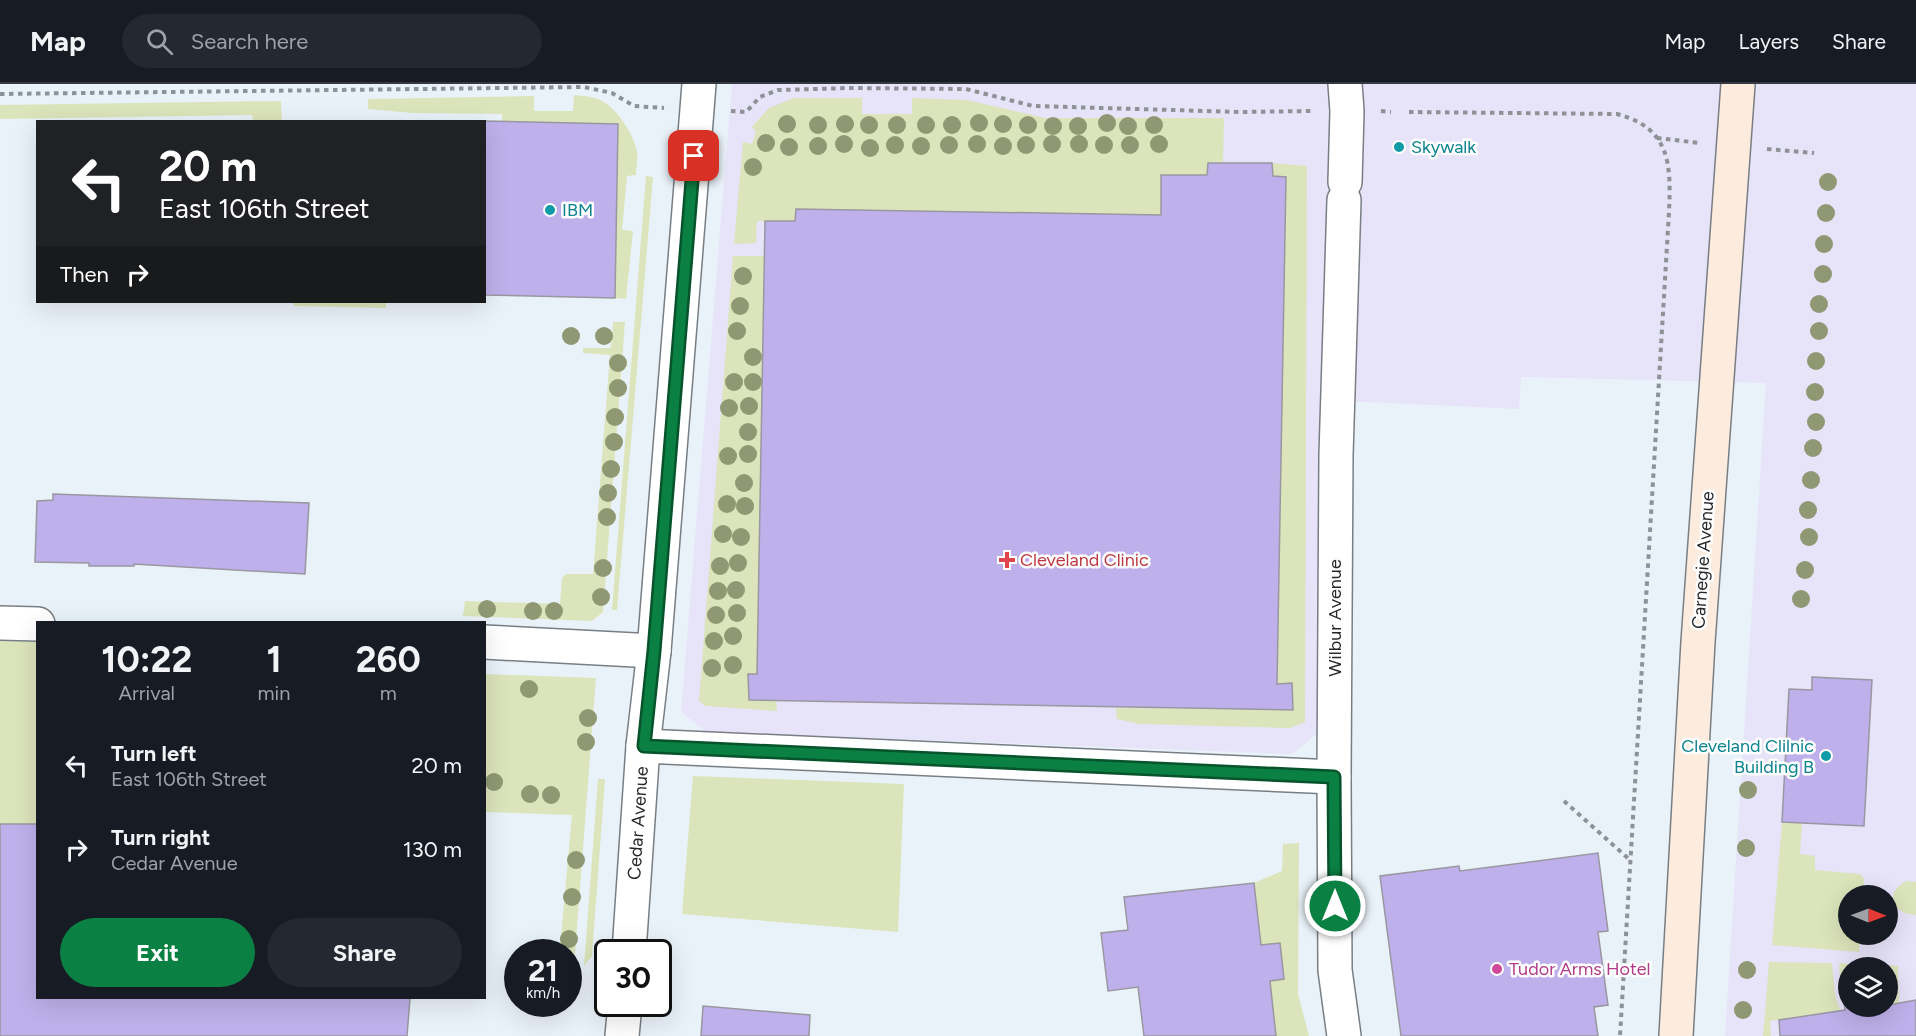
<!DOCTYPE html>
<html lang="en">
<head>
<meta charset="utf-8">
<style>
  :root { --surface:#171b24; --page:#242831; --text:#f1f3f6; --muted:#9ea1a6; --line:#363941; --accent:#0b8043 }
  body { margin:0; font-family:Figtree,sans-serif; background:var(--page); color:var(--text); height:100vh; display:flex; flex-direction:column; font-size:22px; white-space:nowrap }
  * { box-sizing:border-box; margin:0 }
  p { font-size:20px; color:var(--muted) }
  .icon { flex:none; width:33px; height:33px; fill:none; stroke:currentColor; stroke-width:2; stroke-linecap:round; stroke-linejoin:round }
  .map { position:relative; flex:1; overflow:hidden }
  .drawer { position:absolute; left:36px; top:537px; width:450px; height:378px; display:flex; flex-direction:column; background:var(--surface); border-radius:0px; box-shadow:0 6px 24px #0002 }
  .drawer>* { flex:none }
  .hud { position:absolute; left:36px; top:36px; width:450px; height:183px; border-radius:0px; box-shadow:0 6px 24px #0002; background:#202124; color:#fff; overflow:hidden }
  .needle { width:39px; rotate:91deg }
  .fabs { position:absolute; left:1838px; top:801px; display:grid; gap:12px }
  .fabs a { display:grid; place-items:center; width:60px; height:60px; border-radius:50%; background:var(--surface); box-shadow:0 6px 24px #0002; font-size:30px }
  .speed { position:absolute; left:504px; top:855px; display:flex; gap:12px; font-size:30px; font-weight:700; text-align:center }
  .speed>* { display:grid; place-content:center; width:78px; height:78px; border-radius:50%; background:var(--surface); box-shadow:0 6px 24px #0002; line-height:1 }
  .speed small { font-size:15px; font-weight:400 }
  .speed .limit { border:3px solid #111; border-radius:9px; background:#fff; color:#111 }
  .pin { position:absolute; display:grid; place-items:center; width:51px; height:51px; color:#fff; margin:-26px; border-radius:12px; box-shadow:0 3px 9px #0006 }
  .me { position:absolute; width:66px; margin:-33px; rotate:0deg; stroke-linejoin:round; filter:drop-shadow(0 0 4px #0008) }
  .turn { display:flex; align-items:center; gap:21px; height:126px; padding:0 24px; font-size:27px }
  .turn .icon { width:78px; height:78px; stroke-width:2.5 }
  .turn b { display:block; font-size:42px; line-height:51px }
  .then { display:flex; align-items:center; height:57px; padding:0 24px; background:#0003; gap:12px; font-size:22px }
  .eta { display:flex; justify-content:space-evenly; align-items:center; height:102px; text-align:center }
  .eta b { font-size:36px; font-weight:700; line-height:42px }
  .action { display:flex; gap:12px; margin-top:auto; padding:12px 24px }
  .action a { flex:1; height:69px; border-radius:36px; background:var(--accent); color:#fff; font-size:24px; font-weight:700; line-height:69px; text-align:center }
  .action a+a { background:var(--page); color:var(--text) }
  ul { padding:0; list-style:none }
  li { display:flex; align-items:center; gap:18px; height:84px; padding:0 24px }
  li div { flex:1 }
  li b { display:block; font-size:22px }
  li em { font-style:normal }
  header { display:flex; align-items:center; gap:36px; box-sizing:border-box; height:84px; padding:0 30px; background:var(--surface); border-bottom:2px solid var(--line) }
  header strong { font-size:28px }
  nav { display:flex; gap:33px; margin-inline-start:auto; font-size:21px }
  .search { width:420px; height:54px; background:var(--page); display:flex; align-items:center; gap:15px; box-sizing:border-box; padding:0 21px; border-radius:33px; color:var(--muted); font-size:22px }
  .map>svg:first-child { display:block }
</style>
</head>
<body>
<header>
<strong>Map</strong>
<div class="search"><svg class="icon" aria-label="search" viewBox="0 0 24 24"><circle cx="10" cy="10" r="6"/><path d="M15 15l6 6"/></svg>Search here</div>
<nav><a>Map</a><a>Layers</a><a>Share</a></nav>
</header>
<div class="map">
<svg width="1916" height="952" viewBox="0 0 1916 952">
  <rect width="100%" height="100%" fill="#eaf2f9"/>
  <path fill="#e7e3f9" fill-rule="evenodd" d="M732,0h1184v952h-191l41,-653 -245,-6 -2,32 -197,-9 -5,334 -25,20 -586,-22 -25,-20zM1848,812h39v38h-39zM1848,884h39v38h-39z"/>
  <g fill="#dce4bb">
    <path d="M574,11c8,1 16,1 24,4 18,7 35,34 39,52 1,8 -1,17 -1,24l-9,1 -5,54 11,1 -7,68 -11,-1 2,-173 -115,-4v-7l-89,-1 -45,-4v-10l166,-3v15h39z"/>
    <polygon points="794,14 862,14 862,30 912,30 912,14 967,16 1045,34 1224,34 1223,79 1208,79 1207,91 1161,131 796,126 795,137 757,137 756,159 734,160 743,58 752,60 756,48 752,43 769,24"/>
    <polygon points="281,17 282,37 253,37 252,31 0,35 0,21"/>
    <polygon points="1272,79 1307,82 1305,638 1290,644 1139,640 1117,635 1116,624 1293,626 1292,599 1277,600 1286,93 1273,92"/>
    <polygon points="646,92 653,93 617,526 612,526"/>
    <polygon points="733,172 764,172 757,590 748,591 749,616 776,617 777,627 705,622 699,617"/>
    <polygon points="293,218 414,218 386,218 386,224 294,222"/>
    <polygon points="613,238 625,238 603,528 592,537 463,532 465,517 560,520 562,494 566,490 593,490 610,271 583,269 583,264 611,264"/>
    <polygon points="0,557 37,558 37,740 0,740"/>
    <polygon points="485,590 596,594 574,882 569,878 568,868 562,868 560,864 572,731 485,728"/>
    <polygon points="693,692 904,700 898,848 682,830"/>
    <polygon points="598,695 605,695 592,872 584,882"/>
    <polygon points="1782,738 1802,739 1800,770 1815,772 1815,786 1860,790 1864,795 1863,811 1848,812 1848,850 1860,851 1859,868 1772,861"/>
    <polygon points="1299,759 1298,910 1309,952 1276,952 1270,897 1284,895 1280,860 1261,861 1254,799 1282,787 1283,760"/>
    <path d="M1907,797l9,1v33c-24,-1 -33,-23 -9,-34z"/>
    <polygon points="1769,878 1832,879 1835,911 1840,926 1770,937 1771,952 1763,952"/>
    <polygon points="1839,879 1876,882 1876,883 1848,884 1848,916 1844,917 1841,911"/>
    <polygon points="1890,881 1898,882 1899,919 1889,921 1887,912 1887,891 1889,890"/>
  </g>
  <g fill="#beb0ea" stroke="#9997a0" stroke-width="1.5">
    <polygon points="484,37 618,40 615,214 484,211"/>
    <polygon points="1208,79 1272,79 1273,92 1286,93 1277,600 1292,599 1293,626 749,616 748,590 757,590 765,137 795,137 796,125 1161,131 1161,91 1207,91"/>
    <polygon points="53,410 309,419 305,490 134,480 134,482 89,482 89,479 35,478 37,417 53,416"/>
    <polygon points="1812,593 1872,596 1864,742 1782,738 1789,605 1812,606"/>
    <polygon points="0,740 38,740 38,914 410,914 407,952 0,952"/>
    <polygon points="1598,769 1608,847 1598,848 1608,921 1594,923 1598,952 1401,952 1380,792 1459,782 1460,787"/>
    <polygon points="1254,799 1261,861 1280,859 1284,895 1270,897 1276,952 1144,952 1138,903 1108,907 1101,849 1128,846 1124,813"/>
    <polygon points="1887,912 1889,921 1916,916 1916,952 1780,952 1779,936 1845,926 1844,917 1848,916 1848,922 1887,922"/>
    <polygon points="703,922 810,931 809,952 701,952"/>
  </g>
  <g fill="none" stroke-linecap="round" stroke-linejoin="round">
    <defs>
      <g id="minor">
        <polyline points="1345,98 1347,27 1345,0"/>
        <polyline points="0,539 38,540"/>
        <polyline points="484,558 654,567"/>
        <polyline points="643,662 1334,693"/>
        <polyline points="1344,952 1335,886 1334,693 1336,371 1344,116"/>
      </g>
      <g id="tertiary">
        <polyline points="629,868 643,662 654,567 699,0"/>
        <polyline points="622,952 625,920"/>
      </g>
      <polyline id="secondary" points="1676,952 1698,558 1738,0"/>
    </defs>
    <use href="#minor" stroke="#777e84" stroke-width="36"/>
    <use href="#tertiary" stroke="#777e84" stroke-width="36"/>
    <use href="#secondary" stroke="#777e84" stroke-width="36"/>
    <g stroke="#8d9297" stroke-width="4" stroke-dasharray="4.5 4.5" stroke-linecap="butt">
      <polyline points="0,10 584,3 612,9 634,22 664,24"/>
      <polyline points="731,27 746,28 760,13 778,6 849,4 966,5 1033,22 1241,28 1314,27"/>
      <polyline points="1381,27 1391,28"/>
      <path d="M1409,28l208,2c54,14 54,51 52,98l-49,824"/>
      <polyline points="1657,54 1700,59"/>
      <polyline points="1767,65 1814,69"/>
      <polyline points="1564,717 1630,776"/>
    </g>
    <use href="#minor" stroke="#fff" stroke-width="33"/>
    <use href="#tertiary" stroke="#fff" stroke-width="33"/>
    <use href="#secondary" stroke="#fdecdd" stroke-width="33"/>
  </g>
  <g fill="#909873">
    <circle cx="979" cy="39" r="9"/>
    <circle cx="1107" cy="39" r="9"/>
    <circle cx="787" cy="40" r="9"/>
    <circle cx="845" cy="40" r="9"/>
    <circle cx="1003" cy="40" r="9"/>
    <circle cx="818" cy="41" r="9"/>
    <circle cx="869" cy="41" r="9"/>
    <circle cx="897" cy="41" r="9"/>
    <circle cx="926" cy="41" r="9"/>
    <circle cx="952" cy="41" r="9"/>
    <circle cx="1028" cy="41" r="9"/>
    <circle cx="1154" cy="41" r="9"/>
    <circle cx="1053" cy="42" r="9"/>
    <circle cx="1078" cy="42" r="9"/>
    <circle cx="1128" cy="42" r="9"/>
    <circle cx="766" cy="59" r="9"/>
    <circle cx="844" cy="60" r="9"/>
    <circle cx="977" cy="60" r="9"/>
    <circle cx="1052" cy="60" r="9"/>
    <circle cx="1079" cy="60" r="9"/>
    <circle cx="1159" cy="60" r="9"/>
    <circle cx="895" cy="61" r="9"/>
    <circle cx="949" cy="61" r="9"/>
    <circle cx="1026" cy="61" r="9"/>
    <circle cx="1104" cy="61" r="9"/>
    <circle cx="1130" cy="61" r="9"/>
    <circle cx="818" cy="62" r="9"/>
    <circle cx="921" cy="62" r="9"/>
    <circle cx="1003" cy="62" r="9"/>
    <circle cx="789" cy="63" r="9"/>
    <circle cx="870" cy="64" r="9"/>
    <circle cx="753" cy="83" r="9"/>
    <circle cx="1828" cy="98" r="9"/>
    <circle cx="1826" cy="129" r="9"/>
    <circle cx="1824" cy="160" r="9"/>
    <circle cx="1823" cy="190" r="9"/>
    <circle cx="743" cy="192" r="9"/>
    <circle cx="1819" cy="220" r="9"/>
    <circle cx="740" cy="222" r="9"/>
    <circle cx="737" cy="247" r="9"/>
    <circle cx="1819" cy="247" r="9"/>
    <circle cx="571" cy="252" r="9"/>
    <circle cx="604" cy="252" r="9"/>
    <circle cx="753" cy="273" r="9"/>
    <circle cx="1816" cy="277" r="9"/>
    <circle cx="618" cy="279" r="9"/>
    <circle cx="734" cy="298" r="9"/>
    <circle cx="753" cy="298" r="9"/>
    <circle cx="618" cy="304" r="9"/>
    <circle cx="1815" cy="308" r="9"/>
    <circle cx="749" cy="322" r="9"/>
    <circle cx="729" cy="324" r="9"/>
    <circle cx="615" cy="333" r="9"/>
    <circle cx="1816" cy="338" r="9"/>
    <circle cx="748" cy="348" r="9"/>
    <circle cx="614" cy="358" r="9"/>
    <circle cx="1813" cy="364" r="9"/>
    <circle cx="748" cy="370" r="9"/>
    <circle cx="728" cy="372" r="9"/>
    <circle cx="611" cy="385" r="9"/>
    <circle cx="1811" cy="396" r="9"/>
    <circle cx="744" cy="399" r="9"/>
    <circle cx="608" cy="409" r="9"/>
    <circle cx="727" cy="420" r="9"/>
    <circle cx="745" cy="422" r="9"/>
    <circle cx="1808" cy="426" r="9"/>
    <circle cx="607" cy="433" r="9"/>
    <circle cx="723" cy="450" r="9"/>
    <circle cx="741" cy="453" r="9"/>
    <circle cx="1809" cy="453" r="9"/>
    <circle cx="738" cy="479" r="9"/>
    <circle cx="720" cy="482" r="9"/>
    <circle cx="603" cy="484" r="9"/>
    <circle cx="1805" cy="486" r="9"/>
    <circle cx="736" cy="506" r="9"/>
    <circle cx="718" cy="507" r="9"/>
    <circle cx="601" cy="513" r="9"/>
    <circle cx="1801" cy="515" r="9"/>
    <circle cx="487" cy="525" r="9"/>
    <circle cx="533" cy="527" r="9"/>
    <circle cx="554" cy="527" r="9"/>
    <circle cx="737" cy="529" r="9"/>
    <circle cx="716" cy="531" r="9"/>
    <circle cx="733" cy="552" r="9"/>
    <circle cx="714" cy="557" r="9"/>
    <circle cx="733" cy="581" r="9"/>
    <circle cx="712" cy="584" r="9"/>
    <circle cx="529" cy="605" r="9"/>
    <circle cx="588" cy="634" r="9"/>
    <circle cx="586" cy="658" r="9"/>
    <circle cx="494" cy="698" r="9"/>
    <circle cx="1748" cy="706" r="9"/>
    <circle cx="530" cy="710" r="9"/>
    <circle cx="551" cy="711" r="9"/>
    <circle cx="1746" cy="764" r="9"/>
    <circle cx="576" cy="776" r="9"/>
    <circle cx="572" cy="813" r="9"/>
    <circle cx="569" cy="855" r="9"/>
    <circle cx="1747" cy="886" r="9"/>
    <circle cx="1743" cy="926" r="9"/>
  </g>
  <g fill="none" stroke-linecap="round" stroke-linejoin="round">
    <defs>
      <polyline id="route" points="694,72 654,567 644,662 1334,693 1335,822"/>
    </defs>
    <use href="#route" stroke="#07532c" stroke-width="15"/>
    <use href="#route" stroke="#0b8043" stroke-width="10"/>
  </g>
  <g fill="#0f9aa8" stroke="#fefefe" stroke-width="2">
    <circle cx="1399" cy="63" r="6"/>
    <circle cx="550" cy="126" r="6"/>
    <circle cx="1826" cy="672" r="6"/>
  </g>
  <path fill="#e0444e" stroke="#fefefe" stroke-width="2" d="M1004 467h6v6h6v6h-6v6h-6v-6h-6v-6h6z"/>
  <circle fill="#d1479c" stroke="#fefefe" stroke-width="2" cx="1497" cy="885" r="6"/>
  <g text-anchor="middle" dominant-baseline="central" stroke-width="5" stroke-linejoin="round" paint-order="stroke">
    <g font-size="18" fill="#0d838f" stroke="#fefefe" text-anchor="start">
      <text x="1411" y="63">Skywalk</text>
      <text x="562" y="126">IBM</text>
      <text x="1814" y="662" text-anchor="end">Cleveland Clilnic<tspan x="1814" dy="21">Building B</tspan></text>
    </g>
    <g font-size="18" fill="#be3a42" stroke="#fefefe" text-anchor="start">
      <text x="1020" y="476">Cleveland Clinic</text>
    </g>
    <g font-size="18" fill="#26282b" stroke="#fefefe">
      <text transform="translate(1703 476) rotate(-86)">Carnegie Avenue</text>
      <text transform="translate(1335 534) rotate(-90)">Wilbur Avenue</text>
      <text transform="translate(638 739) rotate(-86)">Cedar Avenue</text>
    </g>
    <g font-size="18" fill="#b23c85" stroke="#fefefe" text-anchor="start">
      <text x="1509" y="885">Tudor Arms Hotel</text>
    </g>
  </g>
</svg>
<div class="fabs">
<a><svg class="needle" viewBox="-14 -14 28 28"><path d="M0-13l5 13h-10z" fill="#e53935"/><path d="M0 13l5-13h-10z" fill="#9ea1a6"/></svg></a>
<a><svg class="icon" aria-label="layers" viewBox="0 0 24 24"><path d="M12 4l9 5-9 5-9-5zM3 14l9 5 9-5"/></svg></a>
</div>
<div class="speed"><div>21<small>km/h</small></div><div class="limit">30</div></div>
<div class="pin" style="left:694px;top:72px;background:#d93025"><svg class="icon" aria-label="arrive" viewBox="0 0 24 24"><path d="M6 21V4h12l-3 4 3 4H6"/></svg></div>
<svg class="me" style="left:1335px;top:822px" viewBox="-20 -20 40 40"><circle r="17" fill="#0b8043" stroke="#fff" stroke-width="3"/><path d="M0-11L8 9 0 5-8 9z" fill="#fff"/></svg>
<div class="hud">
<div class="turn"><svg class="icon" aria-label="left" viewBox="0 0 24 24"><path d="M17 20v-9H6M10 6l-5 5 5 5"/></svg><div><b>20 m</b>East 106th Street</div></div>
<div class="then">Then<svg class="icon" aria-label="right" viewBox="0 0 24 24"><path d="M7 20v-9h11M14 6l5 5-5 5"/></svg></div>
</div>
<section class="drawer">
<div class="eta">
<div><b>10:22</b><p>Arrival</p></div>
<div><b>1</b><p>min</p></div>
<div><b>260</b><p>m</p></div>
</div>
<ul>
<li><svg class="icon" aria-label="left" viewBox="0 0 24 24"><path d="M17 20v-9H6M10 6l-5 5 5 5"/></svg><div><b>Turn left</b><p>East 106th Street</p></div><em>20 m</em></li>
<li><svg class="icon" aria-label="right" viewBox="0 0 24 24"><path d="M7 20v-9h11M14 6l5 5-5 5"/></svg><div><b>Turn right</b><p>Cedar Avenue</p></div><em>130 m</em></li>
</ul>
<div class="action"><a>Exit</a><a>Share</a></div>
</section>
</div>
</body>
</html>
